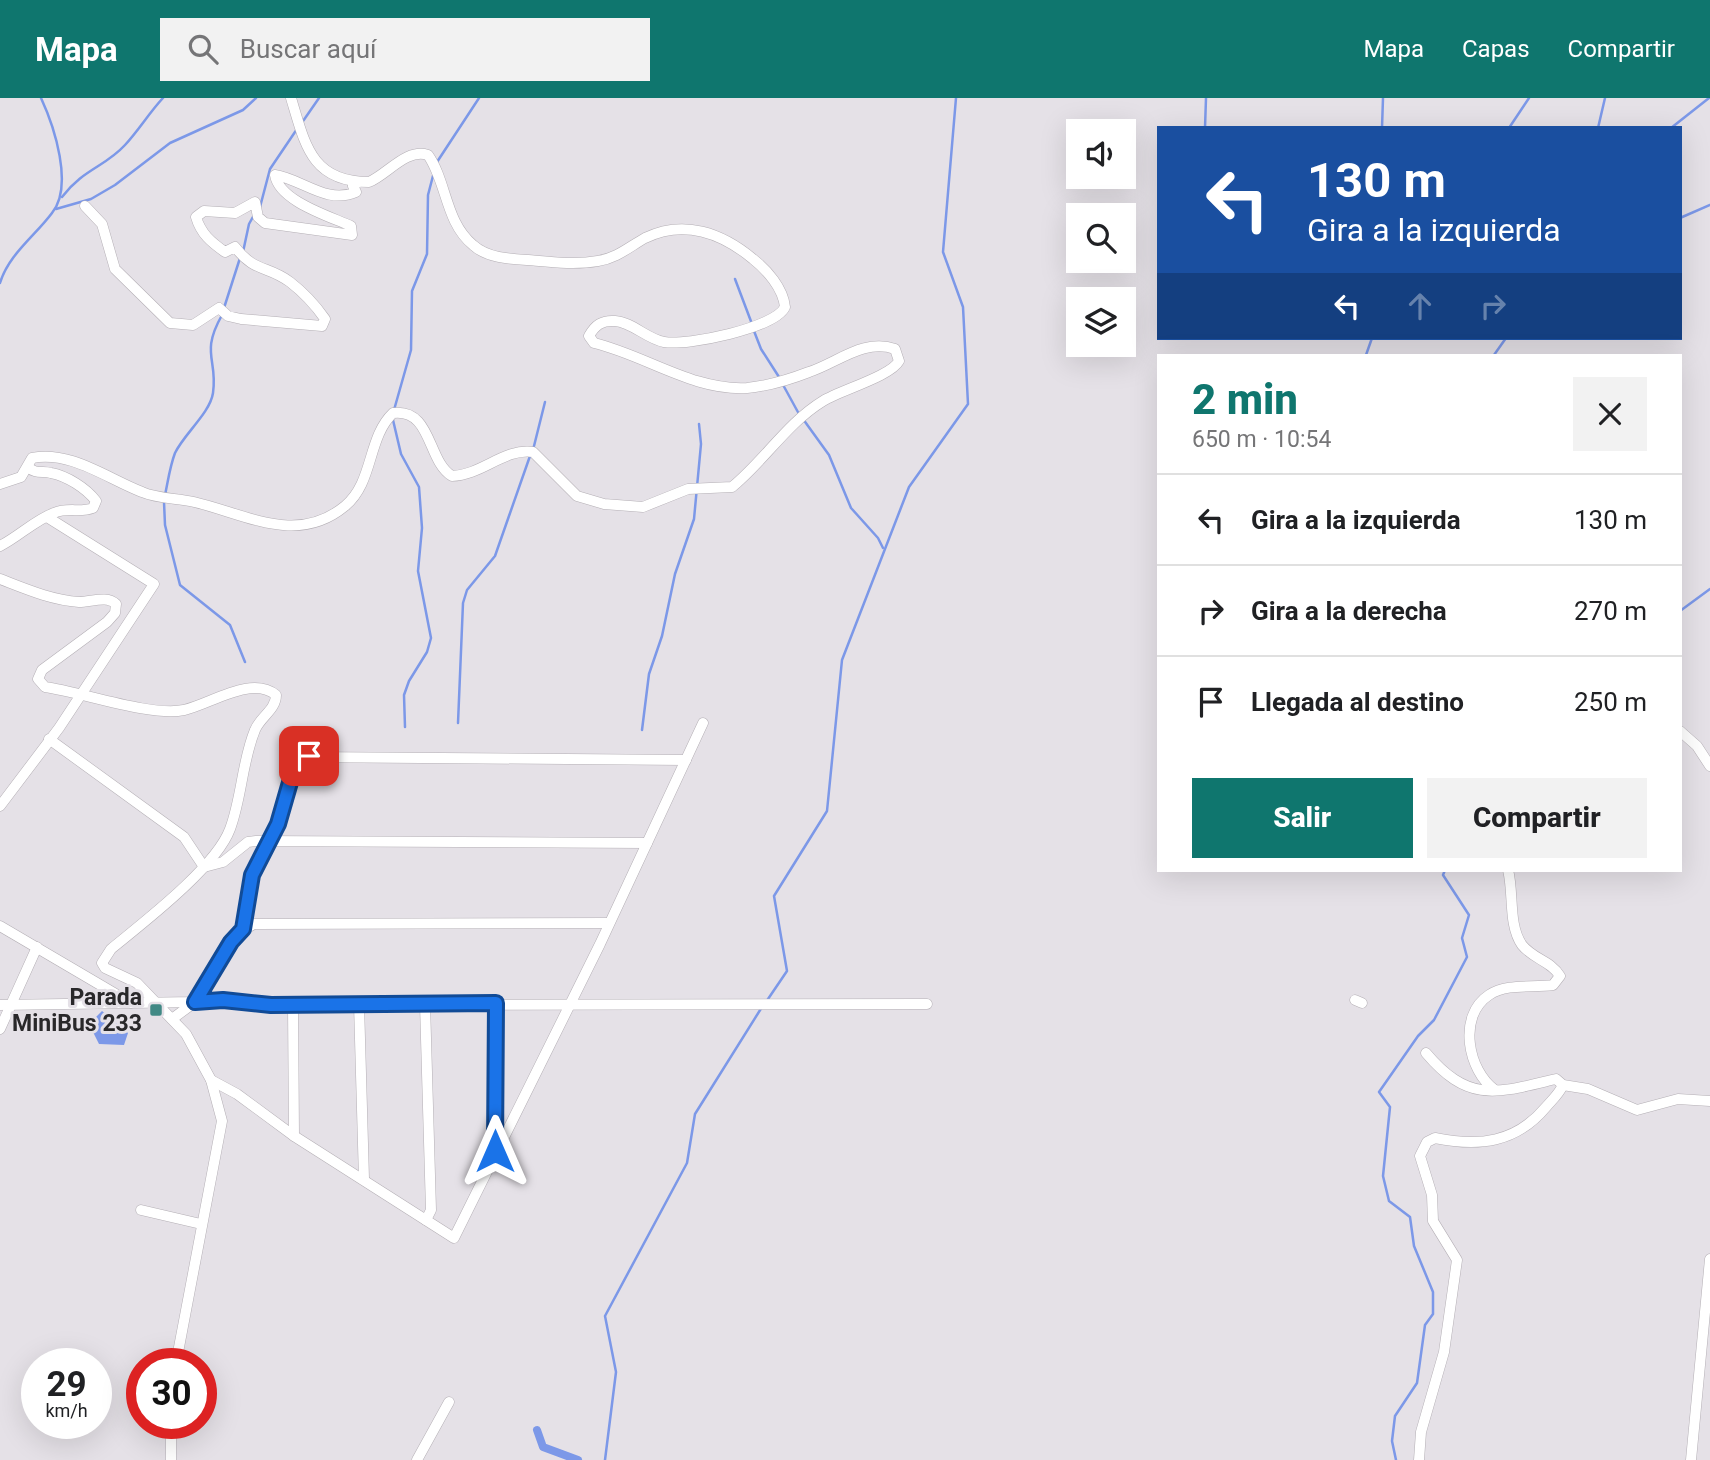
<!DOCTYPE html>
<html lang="es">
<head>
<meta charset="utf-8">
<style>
  :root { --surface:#fff; --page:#f2f2f2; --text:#202124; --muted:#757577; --line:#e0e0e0; --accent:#0f766e }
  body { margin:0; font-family:Roboto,sans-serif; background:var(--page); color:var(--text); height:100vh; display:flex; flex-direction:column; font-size:26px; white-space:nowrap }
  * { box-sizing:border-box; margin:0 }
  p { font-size:23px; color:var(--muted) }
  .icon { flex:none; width:38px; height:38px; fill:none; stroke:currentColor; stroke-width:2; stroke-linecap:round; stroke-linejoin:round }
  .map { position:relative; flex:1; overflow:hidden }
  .panel { position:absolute; left:1157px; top:256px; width:525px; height:518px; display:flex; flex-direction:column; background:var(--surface); border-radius:0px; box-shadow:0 7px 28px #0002 }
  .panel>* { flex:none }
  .top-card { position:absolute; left:1157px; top:28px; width:525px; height:214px; border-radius:0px; box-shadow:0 7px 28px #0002; background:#1a4fa0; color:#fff; overflow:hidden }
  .tools { position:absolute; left:1066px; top:21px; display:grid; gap:14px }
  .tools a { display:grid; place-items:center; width:70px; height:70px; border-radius:0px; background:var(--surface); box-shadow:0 7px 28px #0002; font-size:35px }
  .speed { position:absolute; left:21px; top:1250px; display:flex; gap:14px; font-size:35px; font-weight:700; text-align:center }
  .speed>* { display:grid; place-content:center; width:91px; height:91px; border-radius:50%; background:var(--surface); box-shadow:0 7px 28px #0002; line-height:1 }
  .speed small { font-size:18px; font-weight:400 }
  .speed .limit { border:10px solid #d22; background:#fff; color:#111 }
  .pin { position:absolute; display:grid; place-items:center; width:60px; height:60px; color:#fff; margin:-30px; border-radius:14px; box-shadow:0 4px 10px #0006 }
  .me { position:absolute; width:77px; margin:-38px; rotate:0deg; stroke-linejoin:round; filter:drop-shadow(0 0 5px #0008) }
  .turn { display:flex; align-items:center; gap:24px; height:147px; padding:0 35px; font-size:32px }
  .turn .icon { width:91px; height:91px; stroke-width:2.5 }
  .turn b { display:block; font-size:49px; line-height:60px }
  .lanes { display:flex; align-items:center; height:66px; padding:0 35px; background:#0003; justify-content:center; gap:35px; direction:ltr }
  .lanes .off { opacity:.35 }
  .round { display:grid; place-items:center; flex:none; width:74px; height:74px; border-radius:0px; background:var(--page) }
  .headline { display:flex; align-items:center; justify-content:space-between; height:119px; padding:0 35px }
  h1 { font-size:42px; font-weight:800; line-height:52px; color:var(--accent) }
  .primary-button { display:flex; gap:14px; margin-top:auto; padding:14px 35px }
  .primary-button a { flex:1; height:80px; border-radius:0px; background:var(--accent); color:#fff; font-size:28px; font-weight:800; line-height:80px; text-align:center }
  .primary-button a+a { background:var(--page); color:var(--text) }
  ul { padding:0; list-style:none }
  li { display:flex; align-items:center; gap:21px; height:91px; padding:0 35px; border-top:2px solid var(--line) }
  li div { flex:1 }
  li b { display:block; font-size:26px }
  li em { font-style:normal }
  header { display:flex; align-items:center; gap:42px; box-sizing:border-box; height:98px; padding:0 35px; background:var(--accent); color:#fff }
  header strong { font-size:33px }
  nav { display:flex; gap:38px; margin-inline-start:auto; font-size:24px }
  .search { width:490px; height:63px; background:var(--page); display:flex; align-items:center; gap:18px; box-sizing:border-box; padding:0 24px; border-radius:0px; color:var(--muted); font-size:26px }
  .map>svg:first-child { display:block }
</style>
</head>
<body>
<header>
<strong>Mapa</strong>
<div class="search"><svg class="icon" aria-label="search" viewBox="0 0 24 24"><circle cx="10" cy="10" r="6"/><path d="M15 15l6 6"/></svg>Buscar aquí</div>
<nav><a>Mapa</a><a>Capas</a><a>Compartir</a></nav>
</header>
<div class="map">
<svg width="1710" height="1362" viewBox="0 0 1710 1362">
  <rect width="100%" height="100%" fill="#e5e1e7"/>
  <polygon fill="#7c98e8" points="102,913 128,935 124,947 99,946 89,926"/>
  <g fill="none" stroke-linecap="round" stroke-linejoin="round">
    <g stroke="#7c98e8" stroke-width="2.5">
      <polyline points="301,26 319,0"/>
      <polyline points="1205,30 1206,0"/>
      <polyline points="1382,30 1383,0"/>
      <polyline points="1509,30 1529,0"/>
      <polyline points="1598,30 1605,0"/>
      <polyline points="1671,30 1709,0"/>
      <polyline points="437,64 479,0"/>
      <path d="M62,99c21,-28 43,-30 63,-52 14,-15 24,-32 38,-47"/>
      <polyline points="260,109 270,71 297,31"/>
      <polyline points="56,111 91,101 115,87 170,45 243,12 256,0"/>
      <polyline points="1680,120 1710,107"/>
      <polyline points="243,154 249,126 254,117"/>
      <polyline points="735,181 752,226"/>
      <path d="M0,185c9,-29 35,-47 52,-70 22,-27 2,-87 -11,-115"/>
      <polyline points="224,210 240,160"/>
      <polyline points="754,233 761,251 779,279"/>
      <polyline points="1366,257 1372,240"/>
      <polyline points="1494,257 1506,240"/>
      <polyline points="782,285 799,316"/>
      <polyline points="394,312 411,252 412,193 427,156 428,97 434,74"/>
      <polyline points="803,321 829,357 851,410 878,440 883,450"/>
      <polyline points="393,322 401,356 419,389 422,430 418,473 431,540 427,554 409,583 404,597 405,629"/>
      <polyline points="533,352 545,304"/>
      <path d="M165,397c3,-14 5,-29 10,-42 9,-19 35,-40 38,-60 5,-34 -13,-39 9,-78"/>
      <polyline points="164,404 165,427 180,487 230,527 245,564"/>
      <polyline points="1680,513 1710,491"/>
      <polyline points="458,625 463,505 467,492 495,458 530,358"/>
      <polyline points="642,632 649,576 662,538 675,476 694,421 701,346 699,326"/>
      <polyline points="766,904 787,873 774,798 827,713 842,562 909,389 968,306 963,209 943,154 956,0"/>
      <polyline points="605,1362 616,1274 605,1218 687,1065 695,1016 762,909"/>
      <polyline points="1396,1362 1392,1343 1395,1318 1417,1285 1425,1227 1433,1216 1433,1194 1414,1148 1410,1119 1389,1103 1383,1078 1390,1009 1379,994 1418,938 1434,922 1467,859 1462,840 1469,817 1443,777 1445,772"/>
    </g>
    <polyline stroke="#7c98e8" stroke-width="8" points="537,1332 543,1349 578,1362"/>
    <defs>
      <g id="minor">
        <path d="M85,108l17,18 13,45 55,54 23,2 26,-17 9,8 13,3 81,7 3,-7c-9,-13 -22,-27 -35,-37 -23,-17 -35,-9 -55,-35l-10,5c-14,-10 -24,-18 -29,-35l8,-6 31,2 20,-11 3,15 7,6 87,12 -1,-9c-22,-10 -72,-25 -76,-51 27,4 52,30 81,17l-3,-6 5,-4"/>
        <path d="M0,386l21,-7 11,-19c38,-8 76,21 110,34 16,7 35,6 52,10 52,12 103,44 151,4 29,-24 22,-68 48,-93 39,-5 34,48 59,63 30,-1 52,-28 81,-24l44,44 27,8 39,3 45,-18 44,-2c32,-26 55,-64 91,-86 18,-11 68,-25 76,-40l-4,-12c-31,-11 -58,14 -86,23 -18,7 -42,14 -62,16 -54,3 -102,-33 -153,-45l-5,-7c6,-11 13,-16 26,-15 17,1 32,18 49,21 24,4 111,-14 121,-35 -2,-19 -18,-37 -32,-48 -31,-26 -69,-40 -108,-21 -16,9 -28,20 -47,23 -23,4 -47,1 -70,-1 -18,-1 -41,-2 -55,-15 -28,-23 -26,-63 -45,-90 -22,-7 -40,19 -59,27 -58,0 -64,-38 -78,-84"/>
        <path d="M0,448c18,-9 35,-26 54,-33 13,-6 27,0 39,-5l3,-7c-10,-13 -29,-25 -45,-28 -9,-2 -16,1 -23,-6"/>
        <path d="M0,481c26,10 51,21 79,23 12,0 28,-7 37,2l-1,9 -8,9 -65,48 -4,9 7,8c36,5 106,30 139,23 27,-6 67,-35 92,-15 0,15 -16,22 -21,35 -13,31 -13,67 -25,99 -14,38 -86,93 -119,120l-9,14 3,5 32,15 49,51 25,46 11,41 -46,242"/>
        <polyline points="1680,633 1697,648 1710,668"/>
        <polyline points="49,641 184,739 204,769 223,764 248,744 256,743 647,745"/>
        <polyline points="0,708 59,630 154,486 47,419"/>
        <polyline points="0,828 131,905"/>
        <polyline points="243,831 252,777 278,726 295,667 302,659 686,662"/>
        <polyline points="1355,902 1362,905"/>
        <polyline points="359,906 364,1081"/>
        <polyline points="425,906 431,1112 426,1122"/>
        <polyline points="0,907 195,904 237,836 254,826 609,825"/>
        <polyline points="293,907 294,1038"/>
        <polyline points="172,921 195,904 248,902 271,907 927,906"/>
        <polyline points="0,931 37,849"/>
        <path d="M1426,955c43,51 71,40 130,26l7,6 25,4 49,21 41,-11 32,2"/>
        <polyline points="211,982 237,996 294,1038 454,1140 600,846 703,625"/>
        <path d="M1495,992c-27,-19 -38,-74 -6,-95 18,-12 43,-7 64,-10l7,-9c-9,-15 -27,-17 -38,-31 -14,-20 -8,-52 -14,-75"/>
        <polyline points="495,1051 496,905"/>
        <polyline points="141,1112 201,1126"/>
        <polyline points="171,1362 171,1325"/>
        <polyline points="417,1362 449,1304"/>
        <path d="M1419,1362l2,-28 23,-80 13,-92 -24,-39 -1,-26 -12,-39 7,-14 8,-4c44,9 81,5 111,-31 6,-7 13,-13 17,-22"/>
        <polyline points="1691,1362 1710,1161"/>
      </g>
    </defs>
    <use href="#minor" stroke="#b4afb5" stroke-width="11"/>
    <use href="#minor" stroke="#fff" stroke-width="10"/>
  </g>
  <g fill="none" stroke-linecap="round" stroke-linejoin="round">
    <defs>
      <polyline id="route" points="309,658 302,659 295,667 278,726 252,777 243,831 231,844 195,904 223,902 271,907 496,905 495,1053"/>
    </defs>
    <use href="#route" stroke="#114b97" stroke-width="18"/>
    <use href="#route" stroke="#1a73e8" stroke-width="12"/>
  </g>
  <rect fill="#418985" stroke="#e5e1e7" stroke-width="2.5" x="149" y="905" width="14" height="14" rx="3.5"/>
  <g text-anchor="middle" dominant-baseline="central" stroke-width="6" stroke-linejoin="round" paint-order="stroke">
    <g font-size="23" font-weight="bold" fill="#29282a" stroke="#e5e1e7" text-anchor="end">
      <text x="142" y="899">Parada<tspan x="142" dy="26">MiniBus 233</tspan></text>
    </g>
  </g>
</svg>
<div class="tools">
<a><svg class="icon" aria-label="sound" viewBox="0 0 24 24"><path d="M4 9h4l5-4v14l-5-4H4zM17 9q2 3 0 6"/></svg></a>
<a><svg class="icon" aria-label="search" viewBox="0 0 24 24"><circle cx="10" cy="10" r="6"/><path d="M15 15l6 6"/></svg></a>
<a><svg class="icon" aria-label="layers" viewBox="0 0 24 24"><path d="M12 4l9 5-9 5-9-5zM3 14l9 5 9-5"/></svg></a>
</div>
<div class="speed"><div>29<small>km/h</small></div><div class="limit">30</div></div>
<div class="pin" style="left:309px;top:658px;background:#d93025"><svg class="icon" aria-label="arrive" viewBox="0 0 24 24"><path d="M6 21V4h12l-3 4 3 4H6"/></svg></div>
<svg class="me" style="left:495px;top:1053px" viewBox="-20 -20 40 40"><path d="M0-17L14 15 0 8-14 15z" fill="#1a73e8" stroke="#fff" stroke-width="4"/></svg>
<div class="top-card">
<div class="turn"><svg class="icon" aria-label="left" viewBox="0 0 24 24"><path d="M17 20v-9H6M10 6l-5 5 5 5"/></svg><div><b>130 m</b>Gira a la izquierda</div></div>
<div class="lanes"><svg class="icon" aria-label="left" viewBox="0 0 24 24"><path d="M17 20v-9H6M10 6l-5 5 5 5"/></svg><svg class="icon off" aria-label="ahead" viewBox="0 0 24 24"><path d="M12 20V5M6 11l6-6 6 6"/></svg><svg class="icon off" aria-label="right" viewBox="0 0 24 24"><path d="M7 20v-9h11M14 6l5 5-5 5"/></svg></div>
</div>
<section class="panel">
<div class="headline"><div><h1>2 min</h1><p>650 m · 10:54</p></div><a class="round"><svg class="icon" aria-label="close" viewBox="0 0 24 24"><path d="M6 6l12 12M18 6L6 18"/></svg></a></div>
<ul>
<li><svg class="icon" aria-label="left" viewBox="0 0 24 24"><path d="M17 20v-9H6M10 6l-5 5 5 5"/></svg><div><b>Gira a la izquierda</b></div><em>130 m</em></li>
<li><svg class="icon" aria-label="right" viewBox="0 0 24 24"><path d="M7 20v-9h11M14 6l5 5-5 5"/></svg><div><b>Gira a la derecha</b></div><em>270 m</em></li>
<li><svg class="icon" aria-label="arrive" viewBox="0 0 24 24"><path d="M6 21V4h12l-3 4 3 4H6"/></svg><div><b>Llegada al destino</b></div><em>250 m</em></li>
</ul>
<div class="primary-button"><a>Salir</a><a>Compartir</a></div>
</section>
</div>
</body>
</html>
